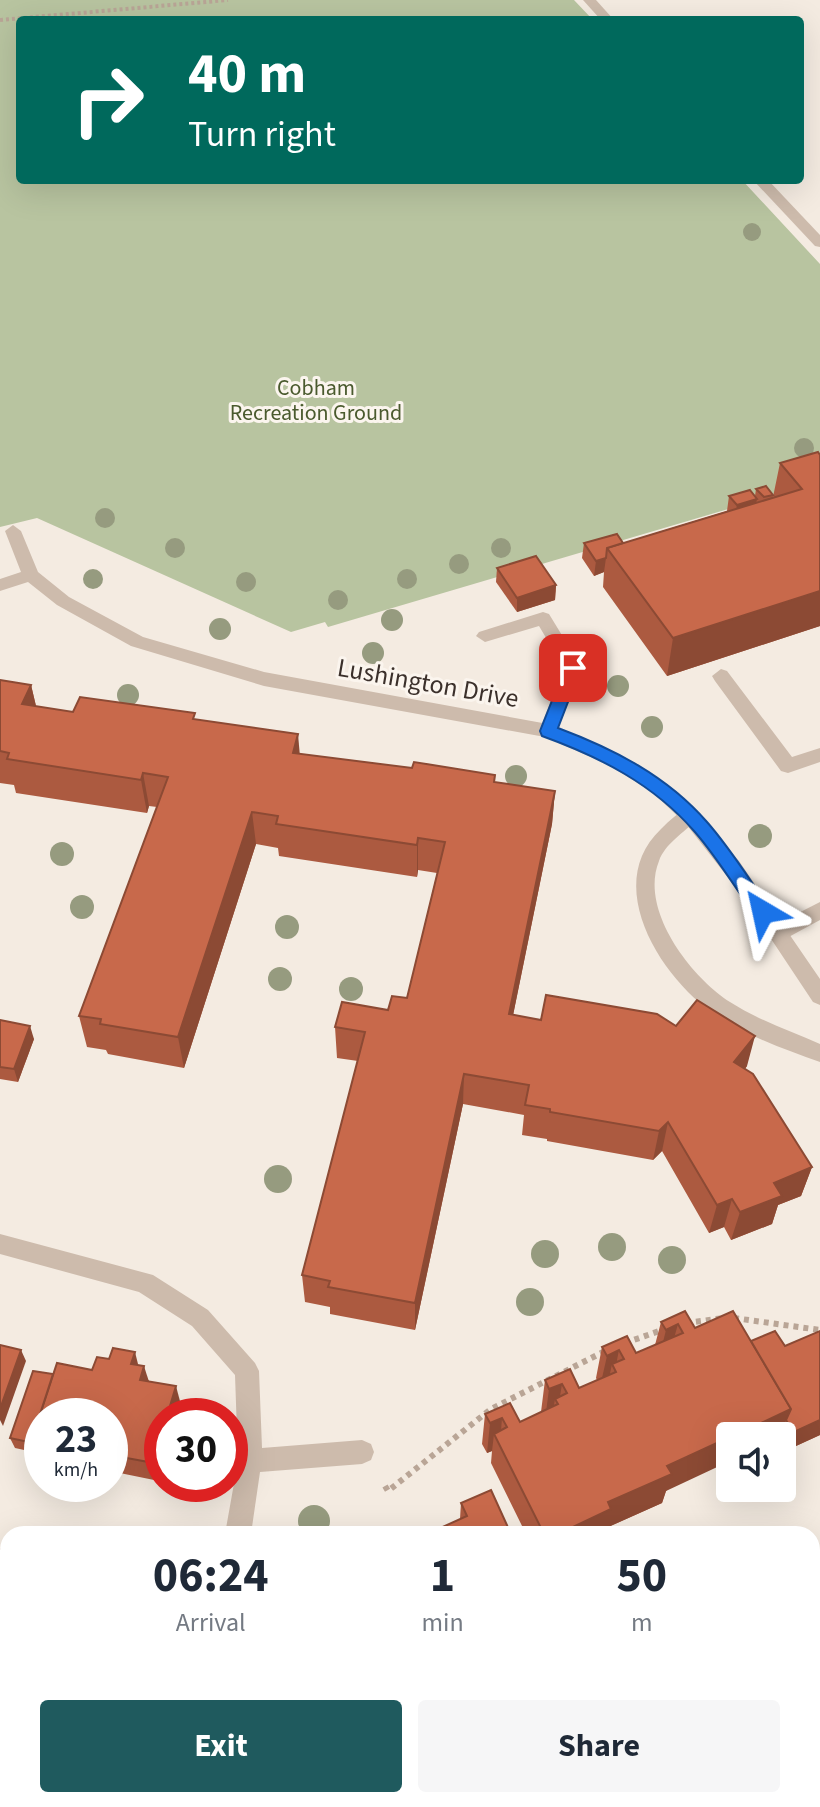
<!DOCTYPE html>
<html lang="en">
<head>
<meta charset="utf-8">
<style>
  :root { --surface:#fff; --page:#f6f6f7; --text:#1f2937; --muted:#747a83; --accent:#1f5a5e }
  body { margin:0; font-family:"Source Sans 3",sans-serif; background:var(--page); color:var(--text); height:100vh; display:flex; flex-direction:column; font-size:30px; white-space:nowrap }
  * { box-sizing:border-box; margin:0 }
  p { font-size:26px; color:var(--muted) }
  .icon { flex:none; width:44px; height:44px; fill:none; stroke:currentColor; stroke-width:2; stroke-linecap:round; stroke-linejoin:round }
  .map { position:relative; flex:1; overflow:hidden }
  .panel { position:absolute; left:0px; top:1526px; width:820px; height:282px; display:flex; flex-direction:column; background:var(--surface); border-radius:24px 24px 0 0; box-shadow:0 8px 32px #0002 }
  .panel>* { flex:none }
  .banner { position:absolute; left:16px; top:16px; width:788px; height:168px; border-radius:8px; box-shadow:0 8px 32px #0002; background:#00695c; color:#fff; overflow:hidden }
  .fabs { position:absolute; left:716px; top:1422px; display:grid; gap:16px }
  .fabs a { display:grid; place-items:center; width:80px; height:80px; border-radius:8px; background:var(--surface); box-shadow:0 8px 32px #0002; font-size:40px }
  .speed { position:absolute; left:24px; top:1398px; display:flex; gap:16px; font-size:40px; font-weight:700; text-align:center }
  .speed>* { display:grid; place-content:center; width:104px; height:104px; border-radius:50%; background:var(--surface); box-shadow:0 8px 32px #0002; line-height:1 }
  .speed small { font-size:20px; font-weight:400 }
  .speed .limit { border:12px solid #d22; background:#fff; color:#111 }
  .pin { position:absolute; display:grid; place-items:center; width:68px; height:68px; color:#fff; margin:-34px; border-radius:16px; box-shadow:0 4px 12px #0006 }
  .me { position:absolute; width:88px; margin:-44px; rotate:324deg; stroke-linejoin:round; filter:drop-shadow(0 0 6px #0008) }
  .turn { display:flex; align-items:center; gap:28px; height:168px; padding:0 40px; font-size:36px }
  .turn .icon { width:104px; height:104px; stroke-width:2.5 }
  .turn b { display:block; font-size:56px; line-height:68px }
  .eta { display:flex; justify-content:space-evenly; align-items:center; height:136px; text-align:center }
  .eta b { font-size:48px; font-weight:700; line-height:56px }
  .primary-button { display:flex; gap:16px; margin-top:auto; padding:16px 40px }
  .primary-button a { flex:1; height:92px; border-radius:8px; background:var(--accent); color:#fff; font-size:32px; font-weight:700; line-height:92px; text-align:center }
  .primary-button a+a { background:var(--page); color:var(--text) }
  .map>svg:first-child { display:block }
</style>
</head>
<body>
<div class="map">
<svg width="820" height="1807" viewBox="0 0 820 1807">
  <rect width="100%" height="100%" fill="#f4ebe1"/>
  <polygon fill="#b8c4a0" points="0,0 574,0 593,20 20,20 20,180 742,180 820,264 820,482 328,627 325,622 291,632 37,518 0,527"/>
  <g fill="none" stroke-linecap="round" stroke-linejoin="round">
    <polyline stroke="#b9a596" stroke-width="4" stroke-dasharray="3 3" stroke-linecap="butt" points="0,20 228,0"/>
    <g stroke="#b9a596" stroke-width="6" stroke-dasharray="5 5" stroke-linecap="butt">
      <polyline points="734,1318 820,1330"/>
      <polyline points="686,1323 724,1318"/>
      <polyline points="625,1343 665,1329"/>
      <polyline points="385,1486 388,1491 491,1409 605,1351"/>
    </g>
    <g fill="#cdbbac" fill-rule="evenodd">
      <polygon points="543,612 549,614 582,668 557,731 548,738 539,731 564,668 539,626 485,642 476,636 479,632"/>
      <polygon points="721,669 727,671 792,757 820,748 820,762 788,773 781,771 715,681 712,676"/>
      <path d="M690,808l7,2 3,5 -3,5c-13,12 -32,24 -38,41 -20,49 32,116 71,141 28,18 60,29 90,42v18c-40,-14 -87,-31 -120,-59 -47,-40 -94,-122 -39,-174 8,-8 18,-18 29,-21z"/>
      <polygon points="820,902 820,920 785,939 771,939 768,933 771,927"/>
    </g>
    <g fill="#cdbbac" fill-rule="evenodd">
      <polygon points="583,0 596,0 614,20 601,20"/>
      <polygon points="753,180 768,180 820,235 820,247 815,246"/>
      <polygon points="13,525 21,531 38,572 69,597 143,637 264,672 548,724 636,763 679,793 739,861 820,979 820,1005 813,1002 744,898 686,824 652,792 607,764 545,737 264,686 131,646 57,605 28,582 0,591 0,579 21,572 5,531"/>
      <polygon points="0,1234 153,1275 208,1310 255,1363 259,1371 262,1448 362,1440 371,1444 374,1452 371,1460 362,1464 260,1472 251,1534 225,1534 238,1461 235,1375 192,1326 139,1292 0,1254"/>
      <polygon points="820,1652 820,1682 812,1685 812,1655"/>
      <polygon points="680,1800 711,1800 708,1807 677,1807"/>
    </g>
  </g>
  <g fill="#969b7f">
    <circle cx="752" cy="232" r="9"/>
    <circle cx="804" cy="448" r="10"/>
    <circle cx="105" cy="518" r="10"/>
    <circle cx="175" cy="548" r="10"/>
    <circle cx="501" cy="548" r="10"/>
    <circle cx="459" cy="564" r="10"/>
    <circle cx="93" cy="579" r="10"/>
    <circle cx="407" cy="579" r="10"/>
    <circle cx="246" cy="582" r="10"/>
    <circle cx="338" cy="600" r="10"/>
    <circle cx="392" cy="620" r="11"/>
    <circle cx="220" cy="629" r="11"/>
    <circle cx="373" cy="653" r="11"/>
    <circle cx="618" cy="686" r="11"/>
    <circle cx="128" cy="695" r="11"/>
    <circle cx="652" cy="727" r="11"/>
    <circle cx="516" cy="776" r="11"/>
    <circle cx="760" cy="836" r="12"/>
    <circle cx="62" cy="854" r="12"/>
    <circle cx="82" cy="907" r="12"/>
    <circle cx="287" cy="927" r="12"/>
    <circle cx="280" cy="979" r="12"/>
    <circle cx="351" cy="989" r="12"/>
    <circle cx="278" cy="1179" r="14"/>
    <circle cx="612" cy="1247" r="14"/>
    <circle cx="545" cy="1254" r="14"/>
    <circle cx="672" cy="1260" r="14"/>
    <circle cx="530" cy="1302" r="14"/>
    <circle cx="314" cy="1521" r="16"/>
  </g>
  <g fill="#ac5a40">
    <polygon points="818,452 820,626 667,676 603,587 604,572 594,576 582,558 584,543 623,543 727,511 729,496 755,496 756,489 773,495 773,497 780,463"/>
    <polygon points="497,568 556,585 555,600 517,612 496,582"/>
    <polygon points="0,680 31,685 36,706 73,712 196,719 300,754 412,768 495,775 495,782 555,791 552,824 513,1015 747,1066 745,1069 812,1167 801,1196 778,1205 772,1224 731,1240 724,1227 709,1233 662,1151 653,1160 547,1141 547,1139 522,1135 524,1115 463,1104 415,1330 330,1314 330,1307 305,1302 302,1275 358,1061 337,1058 335,1027 388,1010 407,998 437,873 418,870 417,877 279,856 278,848 256,844 184,1068 108,1054 106,1050 87,1047 79,1016 157,807 149,806 147,813 16,793 14,785 0,783"/>
    <polygon points="0,1020 34,1039 18,1082 0,1079"/>
    <polygon points="661,1322 695,1328 751,1341 820,1435 785,1451 782,1445 782,1436 730,1436 666,1491 662,1503 606,1528 605,1534 526,1534 491,1463 492,1451 487,1453 482,1444 485,1414 520,1422 541,1412 545,1380 579,1388 597,1380 596,1378 602,1347 636,1353 655,1345"/>
    <polygon points="109,1359 138,1365 149,1381 181,1405 162,1416 162,1472 159,1481 110,1471 110,1416 42,1416 42,1458 40,1457 38,1453 15,1448 10,1438 53,1374 92,1370"/>
    <polygon points="461,1503 511,1534 460,1519"/>
    <polygon points="0,1584 7,1596 6,1598 8,1602 7,1637 0,1636"/>
  </g>
  <g fill="#8c4a34">
    <polygon points="757,499 754,513 734,520 737,505"/>
    <polygon points="606,558 604,572 594,576 596,561"/>
    <polygon points="556,585 555,600 517,612 517,598"/>
    <polygon points="820,591 820,626 667,676 673,638"/>
    <polygon points="31,685 39,719 22,704"/>
    <polygon points="298,734 301,768 293,753"/>
    <polygon points="143,773 149,806 147,813 141,780"/>
    <polygon points="555,791 552,824 507,1045 509,1014"/>
    <polygon points="252,812 256,844 184,1068 178,1037"/>
    <polygon points="418,838 418,870 417,877 417,845"/>
    <polygon points="30,1026 34,1039 18,1082 14,1069"/>
    <polygon points="755,1036 747,1066 726,1092 734,1062"/>
    <polygon points="464,1074 463,1104 415,1330 415,1303"/>
    <polygon points="668,1122 662,1151 653,1160 659,1131"/>
    <polygon points="812,1167 801,1196 778,1205 772,1224 731,1240 740,1212 774,1183"/>
    <polygon points="732,1199 724,1227 709,1233 717,1205"/>
    <polygon points="678,1324 669,1356 658,1362 666,1330"/>
    <polygon points="21,1350 26,1361 3,1426 0,1420 0,1409"/>
    <polygon points="619,1350 615,1370 612,1364 608,1383 600,1387 607,1356"/>
    <polygon points="135,1352 140,1372 131,1364"/>
    <polygon points="144,1366 150,1385 140,1380"/>
    <polygon points="562,1384 557,1415 558,1404 555,1399 552,1417 545,1420 549,1389"/>
    <polygon points="176,1386 181,1405 178,1416 167,1416"/>
    <polygon points="791,1409 779,1436 733,1436"/>
    <polygon points="502,1418 500,1444 494,1434 492,1451 487,1453 490,1423"/>
    <polygon points="820,1420 820,1435 785,1451 794,1432"/>
    <polygon points="162,1435 162,1472 159,1481 154,1463"/>
    <polygon points="730,1437 730,1461 666,1491 662,1503 606,1528 605,1534 558,1534 667,1466"/>
    <polygon points="0,1548 4,1556 0,1570"/>
    <polygon points="0,1584 7,1596 6,1598 8,1602 7,1637 0,1626"/>
    <polygon points="36,1800 42,1800 44,1807 38,1807"/>
  </g>
  <g fill="#c8694b" stroke="#8c4a34" stroke-width="2">
    <polygon points="818,452 820,455 820,591 673,638 607,548 802,489 780,463"/>
    <polygon points="766,486 773,495 764,497 756,489"/>
    <polygon points="750,490 757,499 737,505 729,496"/>
    <polygon points="617,534 623,543 607,548 606,558 596,561 584,543"/>
    <polygon points="536,556 556,585 517,598 497,568"/>
    <polygon points="0,680 31,685 22,704 73,712 80,697 195,713 193,719 298,734 293,753 412,768 414,762 495,775 494,782 555,791 509,1014 541,1020 546,995 657,1014 676,1026 697,1000 755,1036 734,1062 753,1074 812,1167 774,1183 782,1196 740,1212 732,1199 717,1205 668,1122 659,1131 550,1112 550,1109 525,1105 529,1085 464,1074 415,1303 328,1287 330,1281 302,1275 365,1032 335,1027 342,1002 388,1010 392,996 407,998 445,842 418,838 417,845 276,824 278,816 252,812 178,1037 100,1024 101,1019 79,1016 168,777 143,773 141,780 7,759 9,753 0,751"/>
    <polygon points="0,1020 30,1026 14,1069 0,1067"/>
    <polygon points="685,1311 695,1328 733,1311 791,1409 733,1436 730,1436 730,1437 667,1466 672,1474 608,1502 611,1509 558,1534 544,1534 494,1434 507,1427 502,1418 490,1423 485,1414 510,1403 520,1422 558,1404 555,1399 567,1393 562,1384 549,1389 545,1380 570,1369 579,1388 616,1372 612,1364 624,1359 619,1350 607,1356 602,1347 627,1336 636,1353 683,1333 678,1324 666,1330 661,1322"/>
    <polygon points="775,1331 785,1346 820,1331 820,1420 794,1432 786,1420 791,1409 751,1341"/>
    <polygon points="0,1345 21,1350 0,1409"/>
    <polygon points="113,1348 135,1352 131,1364 144,1366 140,1380 176,1386 167,1416 162,1416 162,1435 154,1463 110,1455 110,1416 42,1416 42,1441 32,1439 57,1363 92,1370 97,1357 109,1359"/>
    <polygon points="33,1371 53,1374 32,1439 33,1443 10,1438"/>
    <polygon points="491,1490 511,1534 427,1534 467,1516 461,1503"/>
    <polygon points="0,1596 6,1597 0,1615"/>
    <polygon points="4,1692 8,1704 8,1800 36,1800 38,1807 0,1807 0,1694"/>
  </g>
  <path fill="#1a73e8" stroke="#114b97" stroke-width="2" d="M573,662l8,6 -23,60c56,21 109,48 149,94 23,26 42,57 62,85l3,5 -3,5h-13c-20,-28 -39,-60 -62,-86 -41,-47 -94,-74 -152,-95l-2,-5 25,-63z"/>
  <g text-anchor="middle" dominant-baseline="central" stroke-width="6" stroke-linejoin="round" paint-order="stroke">
    <g font-size="22" fill="#4a5a2e" stroke="#fbf5ee">
      <text x="316" y="388">Cobham<tspan x="316" dy="25">Recreation Ground</tspan></text>
    </g>
    <g font-size="26" fill="#3b302b" stroke="#fbf5ee">
      <text transform="translate(428 683) rotate(10)">Lushington Drive</text>
    </g>
  </g>
</svg>
<div class="fabs">
<a><svg class="icon" aria-label="sound" viewBox="0 0 24 24"><path d="M4 9h4l5-4v14l-5-4H4zM17 9q2 3 0 6"/></svg></a>
</div>
<div class="speed"><div>23<small>km/h</small></div><div class="limit">30</div></div>
<div class="pin" style="left:573px;top:668px;background:#d93025"><svg class="icon" aria-label="arrive" viewBox="0 0 24 24"><path d="M6 21V4h12l-3 4 3 4H6"/></svg></div>
<svg class="me" style="left:763px;top:912px" viewBox="-20 -20 40 40"><path d="M0-17L14 15 0 8-14 15z" fill="#1a73e8" stroke="#fff" stroke-width="4"/></svg>
<div class="banner">
<div class="turn"><svg class="icon" aria-label="right" viewBox="0 0 24 24"><path d="M7 20v-9h11M14 6l5 5-5 5"/></svg><div><b>40 m</b>Turn right</div></div>
</div>
<section class="panel">
<div class="eta">
<div><b>06:24</b><p>Arrival</p></div>
<div><b>1</b><p>min</p></div>
<div><b>50</b><p>m</p></div>
</div>
<div class="primary-button"><a>Exit</a><a>Share</a></div>
</section>
</div>
</body>
</html>
